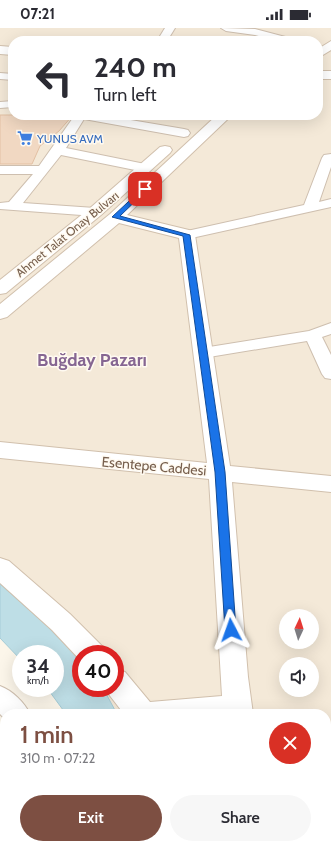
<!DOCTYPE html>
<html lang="en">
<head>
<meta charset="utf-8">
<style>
  :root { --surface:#fff; --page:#f7f7f7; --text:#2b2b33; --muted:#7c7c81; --accent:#7d4f42 }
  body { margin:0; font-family:Cabin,sans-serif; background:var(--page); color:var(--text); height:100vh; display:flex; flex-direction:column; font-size:15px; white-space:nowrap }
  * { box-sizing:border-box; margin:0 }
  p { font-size:13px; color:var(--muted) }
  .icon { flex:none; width:22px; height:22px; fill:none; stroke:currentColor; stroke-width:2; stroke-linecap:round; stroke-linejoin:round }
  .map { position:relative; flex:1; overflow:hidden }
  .panel { position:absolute; left:0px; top:681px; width:331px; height:140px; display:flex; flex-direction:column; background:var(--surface); border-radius:16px 16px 0 0; box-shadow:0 4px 16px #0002 }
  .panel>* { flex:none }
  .banner { position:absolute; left:8px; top:8px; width:315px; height:84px; border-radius:16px; box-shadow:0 4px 16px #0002; background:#fff; color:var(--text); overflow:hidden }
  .needle { width:26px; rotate:4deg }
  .tools { position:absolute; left:279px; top:581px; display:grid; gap:8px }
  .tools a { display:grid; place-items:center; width:40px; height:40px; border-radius:50%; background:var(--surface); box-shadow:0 4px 16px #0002; font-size:20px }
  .speed { position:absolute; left:12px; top:617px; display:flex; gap:8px; font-size:20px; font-weight:700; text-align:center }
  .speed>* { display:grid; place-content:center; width:52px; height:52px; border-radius:50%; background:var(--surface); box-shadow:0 4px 16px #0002; line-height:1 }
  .speed small { font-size:10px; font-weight:400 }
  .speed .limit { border:6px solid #d22; background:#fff; color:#111 }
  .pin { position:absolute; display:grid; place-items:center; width:34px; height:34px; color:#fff; margin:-17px; border-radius:8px; box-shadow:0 2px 6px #0006 }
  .me { position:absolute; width:44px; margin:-22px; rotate:356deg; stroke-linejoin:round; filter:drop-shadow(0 0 3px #0008) }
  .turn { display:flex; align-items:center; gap:14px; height:84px; padding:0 20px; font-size:18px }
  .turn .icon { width:52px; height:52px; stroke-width:2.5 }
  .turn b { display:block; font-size:28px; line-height:34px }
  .round { display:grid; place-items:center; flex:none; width:42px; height:42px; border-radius:21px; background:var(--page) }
  .head { display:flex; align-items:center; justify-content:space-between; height:68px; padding:0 20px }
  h1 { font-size:24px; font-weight:600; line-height:30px; color:var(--accent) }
  .primary-button { display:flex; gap:8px; margin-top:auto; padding:8px 20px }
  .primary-button a { flex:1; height:46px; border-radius:24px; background:var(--accent); color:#fff; font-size:16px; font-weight:600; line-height:46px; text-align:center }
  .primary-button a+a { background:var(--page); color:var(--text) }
  .status { display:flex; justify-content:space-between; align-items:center; height:28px; padding:0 20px; background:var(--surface); direction:ltr }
  .status svg { height:11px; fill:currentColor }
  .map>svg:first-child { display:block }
</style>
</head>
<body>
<div class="status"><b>07:21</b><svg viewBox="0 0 49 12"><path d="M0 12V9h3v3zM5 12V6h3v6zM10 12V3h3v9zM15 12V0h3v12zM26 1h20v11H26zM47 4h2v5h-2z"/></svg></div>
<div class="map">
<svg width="331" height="821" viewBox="0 0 331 821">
  <rect width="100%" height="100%" fill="#fcf6ea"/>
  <g fill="#f4e9d8" fill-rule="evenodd">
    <path d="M0,0h331v821h-162l-1,-5h158v-130h-209l-14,-26h12v-34h-34v7l-34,-35 -47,-42zM13,13h305v74h-305zM286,588h26v26h-26zM286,636h26v26h-26z"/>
    <polygon points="0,728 5,735 5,816 31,816 31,821 0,821"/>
  </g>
  <g fill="#bedee6" stroke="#a5ccd7">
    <polygon points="0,556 47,598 81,633 81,660 103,660 117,686 66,686 47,660 55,660 55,626 21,626 21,632 0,610"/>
    <polygon points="115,816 168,816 169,821 116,821"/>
  </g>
  <polygon fill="#f1d8c2" stroke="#e3c0a3" points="0,87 73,87 59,103 40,118 32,136 0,136"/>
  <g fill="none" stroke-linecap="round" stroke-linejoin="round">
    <defs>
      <g id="street">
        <polygon points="165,0 175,0 167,13 157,13"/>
        <polygon points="221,0 255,1 293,11 294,13 277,13 255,7 226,3"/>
        <polygon points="0,45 13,46 13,52 0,51"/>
        <polygon points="13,73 13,79 0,80 0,74"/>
        <polygon points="75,87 101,87 184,101 188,102 190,105 188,108 184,109 84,91 66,120 150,137 151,140 150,143 145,144 61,127 23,175 95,180 100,181 102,184 100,187 95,188 0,181 0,175 9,174 33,146 0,146 0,138 39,138"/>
        <polygon points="331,126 331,139 319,174 331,171 331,179 187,211 182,210 180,207 182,204 187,203 304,177 322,130 324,127"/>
        <polygon points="331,295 331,306 322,309 331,327 331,351 325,350 322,346 307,313 203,330 197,329 194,325 197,321 203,320 309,303"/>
        <path d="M0,658c13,5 24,16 30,28h-25v5l-5,-5z"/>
        <polygon points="53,816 81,816 83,821 55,821"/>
      </g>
      <g id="secondary">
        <polygon points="331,13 331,22 318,30 318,21"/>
        <polygon points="0,18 13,19 13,27 0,26"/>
        <rect x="318" y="43" width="13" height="8"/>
        <polygon points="217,87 232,87 127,187 193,203 195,207 230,438 331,448 331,464 232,454 248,649 253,686 124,686 104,660 115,660 115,641 125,644 150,674 222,668 209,451 0,430 0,414 207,435 179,210 119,195 7,289 0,291 0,276 110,186"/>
        <polygon points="165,118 170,119 172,122 170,125 101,187 6,265 0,266 0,252 89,181 160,119"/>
        <polygon points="0,530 9,533 70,586 102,618 106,626 81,626 81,633 52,602 0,555"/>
        <polygon points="224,816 257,816 259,821 226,821"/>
      </g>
    </defs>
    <use href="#street" stroke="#cebfaf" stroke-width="2"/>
    <use href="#secondary" stroke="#d1c0ad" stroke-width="2"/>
    <use href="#street" fill="#fff" fill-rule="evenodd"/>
    <use href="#secondary" fill="#fff" fill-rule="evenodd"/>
  </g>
  <polygon fill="#1a73e8" stroke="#114b97" points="143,160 148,161 120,188 190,207 225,444 236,602 235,605 231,606 227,605 225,602 215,444 183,208 112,189"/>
  <defs>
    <symbol id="supermarket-bare" viewBox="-9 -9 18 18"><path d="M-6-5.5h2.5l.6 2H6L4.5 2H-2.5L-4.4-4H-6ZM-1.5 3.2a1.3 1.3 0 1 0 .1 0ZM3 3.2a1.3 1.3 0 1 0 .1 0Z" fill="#3f7fe0" stroke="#fffaf1" stroke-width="2.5" paint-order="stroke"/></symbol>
  </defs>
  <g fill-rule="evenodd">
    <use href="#supermarket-bare" x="14" y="99" width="22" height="22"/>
  </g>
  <g text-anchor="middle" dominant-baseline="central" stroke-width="3" stroke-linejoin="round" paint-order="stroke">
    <g font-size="12" fill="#366cbe" stroke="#fffaf1" text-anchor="start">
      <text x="37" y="110">YUNUS AVM</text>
    </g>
    <g font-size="12" fill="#775f4d" stroke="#fffaf1">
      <text transform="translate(67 206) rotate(-39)">Ahmet Talat Onay Bulvarı</text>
    </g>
    <g font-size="14" fill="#775f4d" stroke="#fffaf1">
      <text transform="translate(154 438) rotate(5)">Esentepe Caddesi</text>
    </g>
    <g font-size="18" font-weight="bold" fill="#866692" stroke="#fffaf1">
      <text x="92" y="332">Buğday Pazarı</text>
    </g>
  </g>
</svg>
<div class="tools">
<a><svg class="needle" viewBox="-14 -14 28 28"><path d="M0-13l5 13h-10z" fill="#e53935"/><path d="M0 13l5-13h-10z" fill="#7c7c81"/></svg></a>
<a><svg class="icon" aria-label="sound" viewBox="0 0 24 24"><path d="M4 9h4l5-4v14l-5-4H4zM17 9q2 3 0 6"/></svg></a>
</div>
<div class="speed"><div>34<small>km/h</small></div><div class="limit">40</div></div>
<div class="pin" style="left:145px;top:161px;background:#d93025"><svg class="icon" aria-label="arrive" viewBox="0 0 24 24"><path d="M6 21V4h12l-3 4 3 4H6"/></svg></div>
<svg class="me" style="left:231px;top:602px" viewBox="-20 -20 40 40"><path d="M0-17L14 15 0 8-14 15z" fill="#1a73e8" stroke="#fff" stroke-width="4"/></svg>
<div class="banner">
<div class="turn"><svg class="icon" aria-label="left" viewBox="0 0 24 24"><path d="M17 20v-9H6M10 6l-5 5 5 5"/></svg><div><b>240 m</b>Turn left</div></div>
</div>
<section class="panel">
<div class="head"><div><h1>1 min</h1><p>310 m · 07:22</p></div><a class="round" style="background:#d93025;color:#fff"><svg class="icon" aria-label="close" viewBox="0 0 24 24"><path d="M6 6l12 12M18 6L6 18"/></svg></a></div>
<div class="primary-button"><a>Exit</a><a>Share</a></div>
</section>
</div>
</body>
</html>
